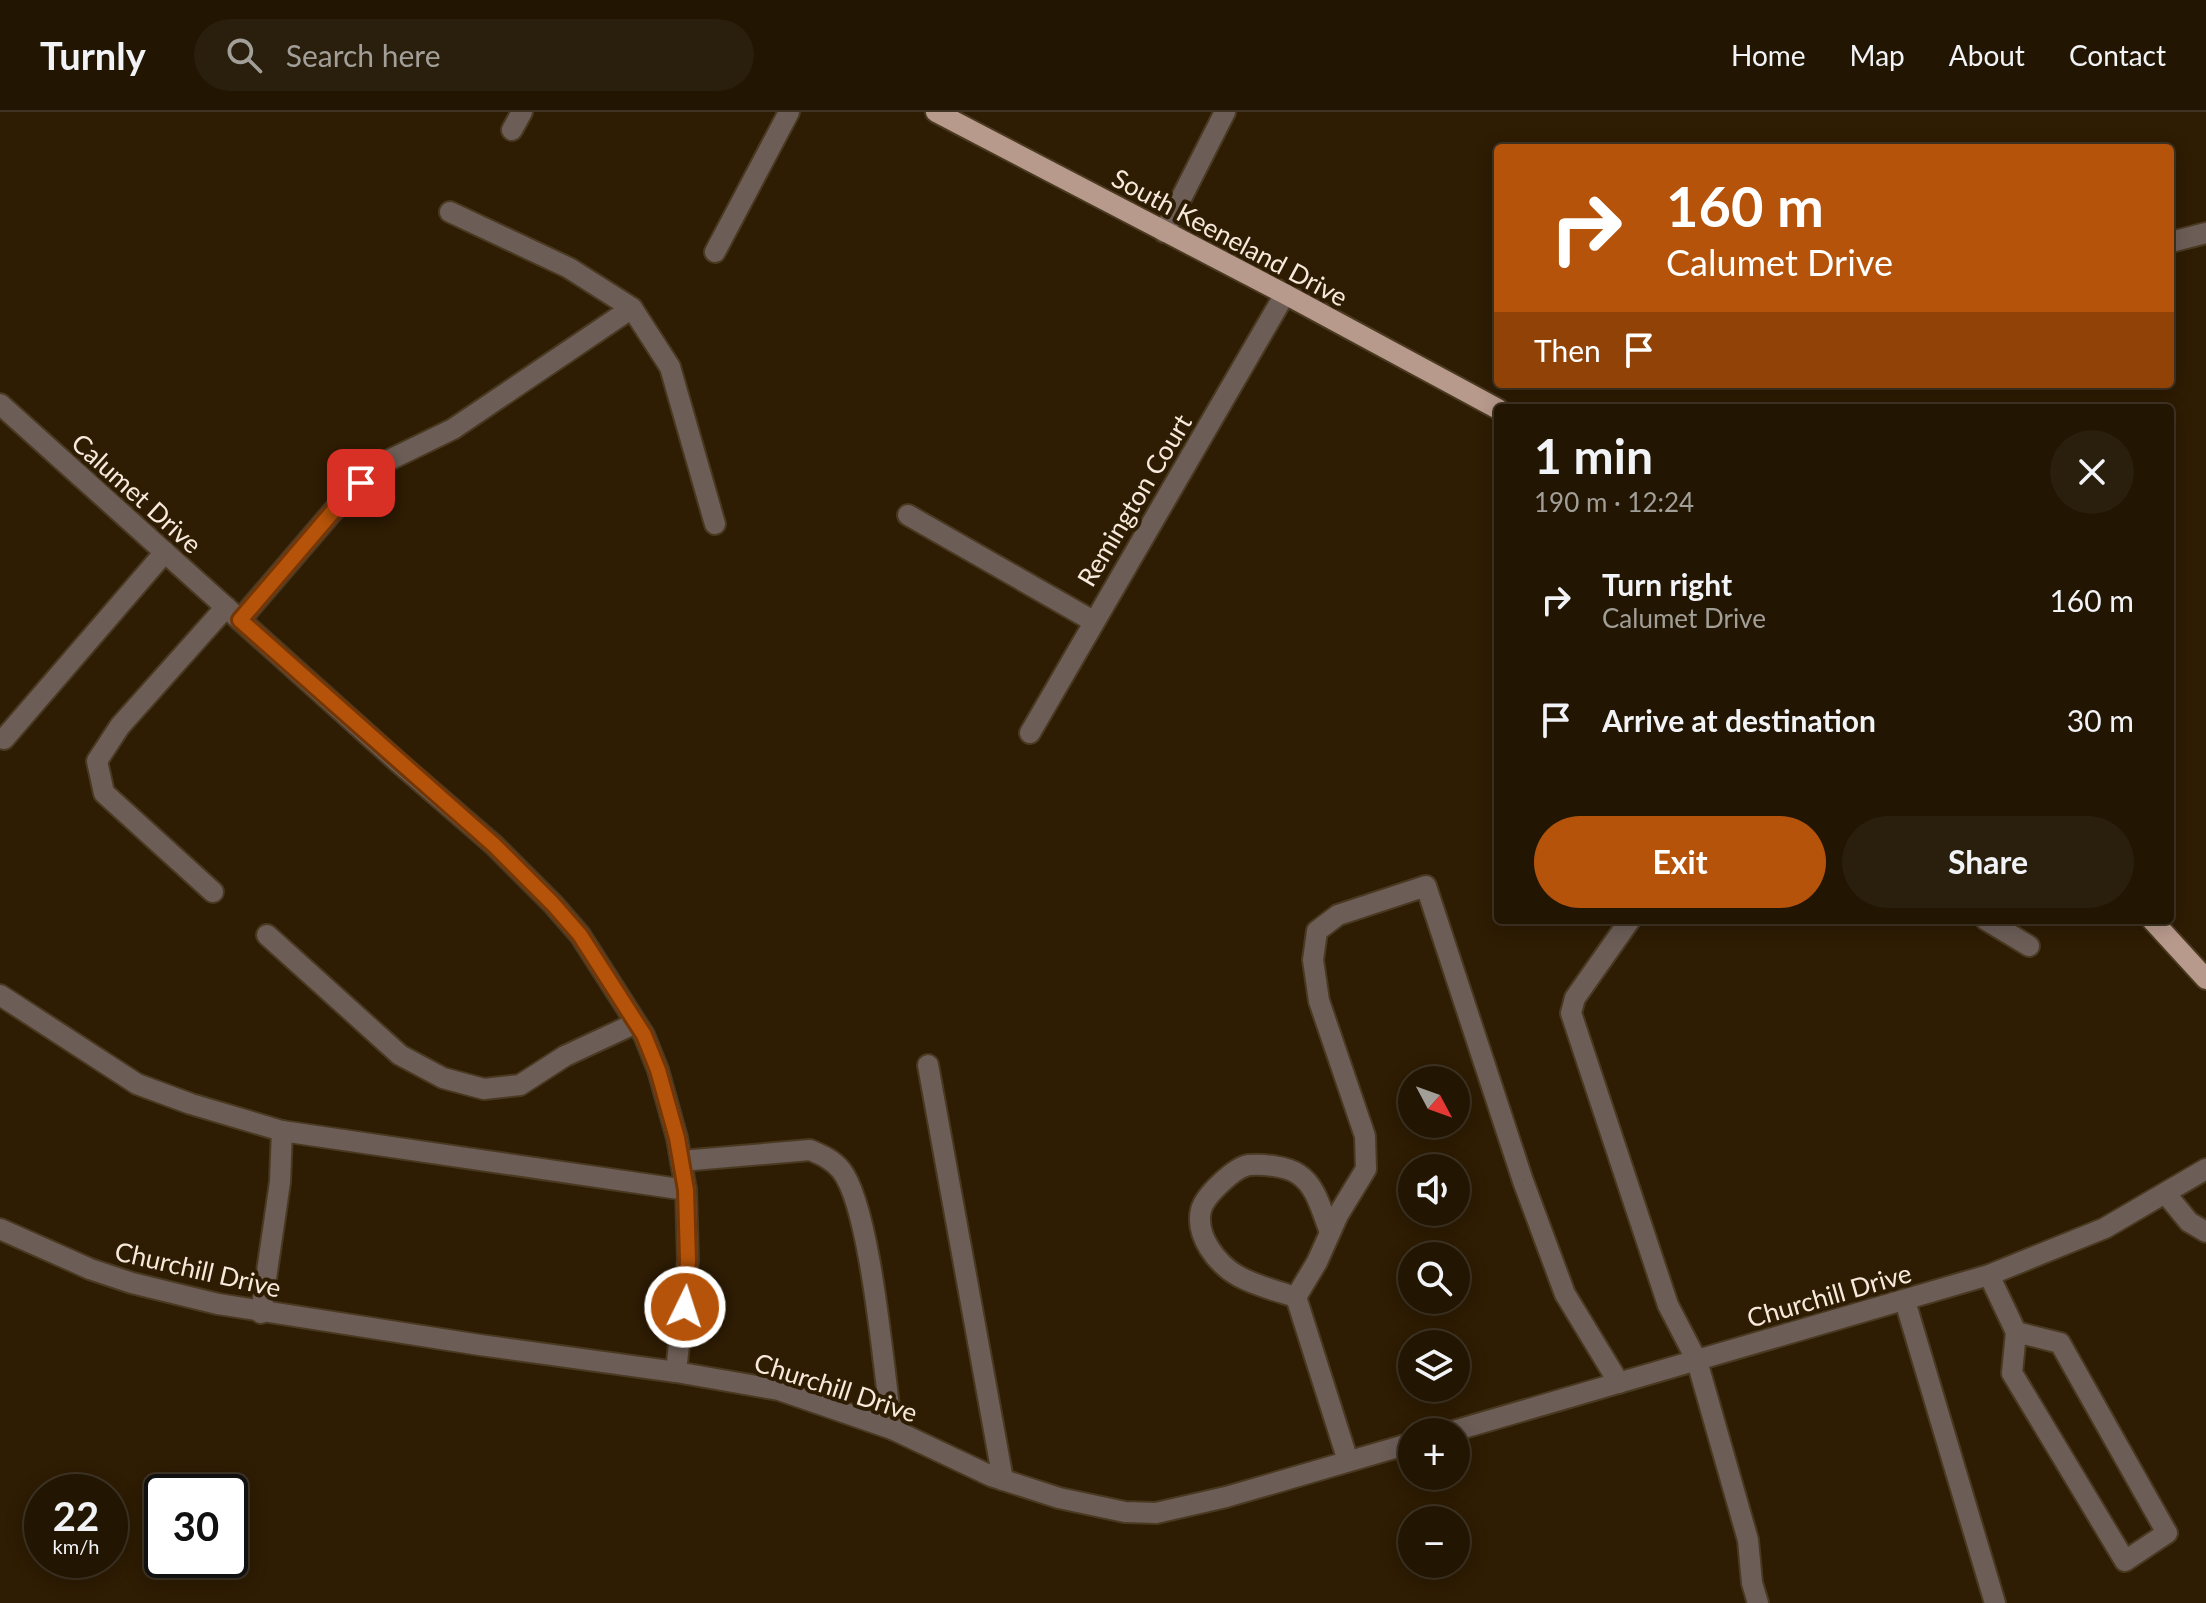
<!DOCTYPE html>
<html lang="en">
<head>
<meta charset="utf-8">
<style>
  :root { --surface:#221502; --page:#2a1e0c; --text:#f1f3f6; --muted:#a29f99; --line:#3f3424; --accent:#b45309 }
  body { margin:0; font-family:Lato,sans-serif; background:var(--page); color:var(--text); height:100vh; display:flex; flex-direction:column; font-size:30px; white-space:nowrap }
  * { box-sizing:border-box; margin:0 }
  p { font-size:26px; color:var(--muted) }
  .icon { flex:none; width:44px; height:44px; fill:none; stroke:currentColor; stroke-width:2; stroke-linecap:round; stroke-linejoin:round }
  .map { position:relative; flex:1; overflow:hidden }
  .details { position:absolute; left:1494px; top:292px; width:680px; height:520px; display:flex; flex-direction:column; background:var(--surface); border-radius:8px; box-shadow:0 4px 20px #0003,0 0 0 2px var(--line) }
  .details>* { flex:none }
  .top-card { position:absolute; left:1494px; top:32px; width:680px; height:244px; border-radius:8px; box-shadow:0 4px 20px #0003,0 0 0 2px var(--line); background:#b45309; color:#fff; overflow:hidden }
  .needle { width:52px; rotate:131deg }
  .fabs { position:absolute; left:1398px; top:954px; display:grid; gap:16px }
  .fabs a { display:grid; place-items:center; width:72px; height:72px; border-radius:50%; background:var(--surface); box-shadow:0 4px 20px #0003,0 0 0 2px var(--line); font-size:40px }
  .speed { position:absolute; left:24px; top:1362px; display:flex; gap:16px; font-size:40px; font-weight:700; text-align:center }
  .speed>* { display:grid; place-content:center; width:104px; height:104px; border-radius:50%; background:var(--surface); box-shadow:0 4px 20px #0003,0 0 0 2px var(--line); line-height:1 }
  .speed small { font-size:20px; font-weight:400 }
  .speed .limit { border:4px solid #111; border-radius:12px; background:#fff; color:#111 }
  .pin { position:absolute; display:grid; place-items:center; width:68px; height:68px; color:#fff; margin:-34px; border-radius:16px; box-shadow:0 4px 12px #0006 }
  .me { position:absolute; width:88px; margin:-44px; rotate:4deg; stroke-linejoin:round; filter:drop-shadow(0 0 6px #0008) }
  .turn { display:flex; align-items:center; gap:28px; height:168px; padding:0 40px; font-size:36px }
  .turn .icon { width:104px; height:104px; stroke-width:2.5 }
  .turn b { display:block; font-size:56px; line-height:68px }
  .then { display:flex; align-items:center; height:76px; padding:0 40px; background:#0003; gap:16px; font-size:30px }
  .round { display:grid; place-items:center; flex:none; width:84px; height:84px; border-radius:42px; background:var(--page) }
  .head { display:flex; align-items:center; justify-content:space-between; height:136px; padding:0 40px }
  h1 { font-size:48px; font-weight:700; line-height:60px }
  .action { display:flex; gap:16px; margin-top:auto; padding:16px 40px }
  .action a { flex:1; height:92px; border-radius:48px; background:var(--accent); color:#fff; font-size:32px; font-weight:700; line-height:92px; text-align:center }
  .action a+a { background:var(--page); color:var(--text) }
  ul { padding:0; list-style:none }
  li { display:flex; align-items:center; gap:24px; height:120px; padding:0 40px }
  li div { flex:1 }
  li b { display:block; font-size:30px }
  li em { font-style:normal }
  header { display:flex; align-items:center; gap:48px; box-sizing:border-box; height:112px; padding:0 40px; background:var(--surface); border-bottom:2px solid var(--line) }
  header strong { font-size:38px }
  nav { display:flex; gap:44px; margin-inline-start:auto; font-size:28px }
  .search { width:560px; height:72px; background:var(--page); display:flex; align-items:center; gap:20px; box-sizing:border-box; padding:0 28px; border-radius:44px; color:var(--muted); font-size:30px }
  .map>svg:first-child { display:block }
</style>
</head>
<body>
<header>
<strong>Turnly</strong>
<div class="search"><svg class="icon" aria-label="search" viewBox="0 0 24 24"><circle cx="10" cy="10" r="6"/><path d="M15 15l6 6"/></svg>Search here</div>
<nav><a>Home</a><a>Map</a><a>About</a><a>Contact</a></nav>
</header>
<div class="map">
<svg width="2206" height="1491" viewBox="0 0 2206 1491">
  <rect width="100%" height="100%" fill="#2e1c03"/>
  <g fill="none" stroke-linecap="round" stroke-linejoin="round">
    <defs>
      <g id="minor">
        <polyline points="512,18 522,0"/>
        <polyline points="450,100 569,156 632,196"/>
        <polyline points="1164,120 1225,0"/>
        <polyline points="2171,130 2206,121"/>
        <polyline points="715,140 789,0"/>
        <polyline points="0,292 398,650 494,733 553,792 580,823 644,923 658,958 677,1026 686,1078 688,1148 676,1260"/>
        <polyline points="908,403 1093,509"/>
        <polyline points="240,508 341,390 381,352 453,317 632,196 670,255 715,412"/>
        <polyline points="1030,621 1285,182"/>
        <polyline points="4,627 165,440"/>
        <polyline points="213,780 104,681 97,649 120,614 226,495"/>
        <polyline points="1630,808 1575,886 1571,901 1668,1193 1697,1249 1748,1428 1752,1471 1758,1491"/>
        <polyline points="1986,808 2029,834"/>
        <polyline points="267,823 400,943 443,966 484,977 520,973 565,944 636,911"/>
        <polyline points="0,883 137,972 191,992 282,1019 686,1078"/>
        <polyline points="928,953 1003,1368"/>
        <path d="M681,1049l129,-11c12,5 23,10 31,20 30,37 43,205 51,259"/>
        <polyline points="2166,1082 2189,1110 2206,1120"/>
        <polyline points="0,1117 90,1157 132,1171 218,1192 480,1233 676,1260 779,1278 892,1317 991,1364 1059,1386 1125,1400 1156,1401 1226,1385 1412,1331"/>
        <polyline points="1989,1163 2016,1220 2012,1261 2125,1449 2167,1421 2060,1231 2016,1220"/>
        <path d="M1296,1185c-19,-6 -40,-11 -58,-21 -21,-12 -43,-40 -37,-66 4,-15 34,-43 48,-45 14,-1 37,1 49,9 19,12 24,39 32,58"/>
        <polyline points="1905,1189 1995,1491"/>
        <polyline points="261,1201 280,1070 282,1019"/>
        <polyline points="1450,1320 1989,1163 2105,1116 2206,1057"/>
        <polyline points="1348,1349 1296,1185 1317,1150 1338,1103 1366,1057 1365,1024 1319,889 1313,848 1317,819 1338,803 1426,774 1523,1069 1565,1182 1619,1271"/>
      </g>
      <g id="major">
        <polyline points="936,0 1285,182 1498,297"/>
        <polyline points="2152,808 2206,867"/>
      </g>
    </defs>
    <use href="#minor" stroke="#4a3921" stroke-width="24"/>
    <use href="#major" stroke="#4a3921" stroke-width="24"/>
    <use href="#minor" stroke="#6c5d57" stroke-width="20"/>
    <use href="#major" stroke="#b89a8c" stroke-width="20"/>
  </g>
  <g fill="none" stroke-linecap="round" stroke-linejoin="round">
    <defs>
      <polyline id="route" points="361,371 341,390 240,508 494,733 553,792 580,823 644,923 658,958 677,1026 686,1078 688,1148 685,1195"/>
    </defs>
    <use href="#route" stroke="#753606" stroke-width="20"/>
    <use href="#route" stroke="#b45309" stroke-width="14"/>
  </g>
  <g text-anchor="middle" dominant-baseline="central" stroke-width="8" stroke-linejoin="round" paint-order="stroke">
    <g font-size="26" fill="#f7eadc" stroke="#2e1c03">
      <text transform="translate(1230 125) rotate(28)">South Keeneland Drive</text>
      <text transform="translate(137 381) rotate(42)">Calumet Drive</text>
      <text transform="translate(1134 388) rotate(-59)">Remington Court</text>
      <text transform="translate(198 1157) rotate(13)">Churchill Drive</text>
      <text transform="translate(1829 1183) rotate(-16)">Churchill Drive</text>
      <text transform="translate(836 1275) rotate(18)">Churchill Drive</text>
    </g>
  </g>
</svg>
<div class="fabs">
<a><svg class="needle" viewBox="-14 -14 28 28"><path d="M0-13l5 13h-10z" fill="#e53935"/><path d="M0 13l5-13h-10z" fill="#a29f99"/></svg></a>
<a><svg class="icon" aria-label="sound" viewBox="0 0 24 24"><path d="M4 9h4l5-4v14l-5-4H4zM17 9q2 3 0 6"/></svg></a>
<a><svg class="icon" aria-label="search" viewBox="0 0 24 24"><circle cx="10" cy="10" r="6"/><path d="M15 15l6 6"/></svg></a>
<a><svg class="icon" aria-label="layers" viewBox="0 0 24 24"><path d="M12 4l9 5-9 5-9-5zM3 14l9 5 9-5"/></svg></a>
<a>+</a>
<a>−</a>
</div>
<div class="speed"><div>22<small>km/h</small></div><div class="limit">30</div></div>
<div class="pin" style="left:361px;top:371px;background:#d93025"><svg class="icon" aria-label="arrive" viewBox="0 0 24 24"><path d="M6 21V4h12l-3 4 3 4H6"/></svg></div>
<svg class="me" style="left:685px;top:1195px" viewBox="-20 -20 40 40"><circle r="17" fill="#b45309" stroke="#fff" stroke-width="3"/><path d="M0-11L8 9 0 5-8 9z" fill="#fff"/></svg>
<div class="top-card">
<div class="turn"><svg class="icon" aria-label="right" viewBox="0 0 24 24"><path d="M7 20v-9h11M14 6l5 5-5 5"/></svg><div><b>160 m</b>Calumet Drive</div></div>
<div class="then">Then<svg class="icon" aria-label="arrive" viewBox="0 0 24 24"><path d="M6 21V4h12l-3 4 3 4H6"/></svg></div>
</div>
<section class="details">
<div class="head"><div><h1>1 min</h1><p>190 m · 12:24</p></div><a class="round"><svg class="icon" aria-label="close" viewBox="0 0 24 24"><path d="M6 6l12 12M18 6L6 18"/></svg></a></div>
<ul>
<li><svg class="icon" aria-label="right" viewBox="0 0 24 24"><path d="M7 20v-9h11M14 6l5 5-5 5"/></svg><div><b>Turn right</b><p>Calumet Drive</p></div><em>160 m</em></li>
<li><svg class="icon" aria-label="arrive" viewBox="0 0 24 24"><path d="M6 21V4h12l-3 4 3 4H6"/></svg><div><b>Arrive at destination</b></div><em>30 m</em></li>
</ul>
<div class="action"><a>Exit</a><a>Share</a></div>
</section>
</div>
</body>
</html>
